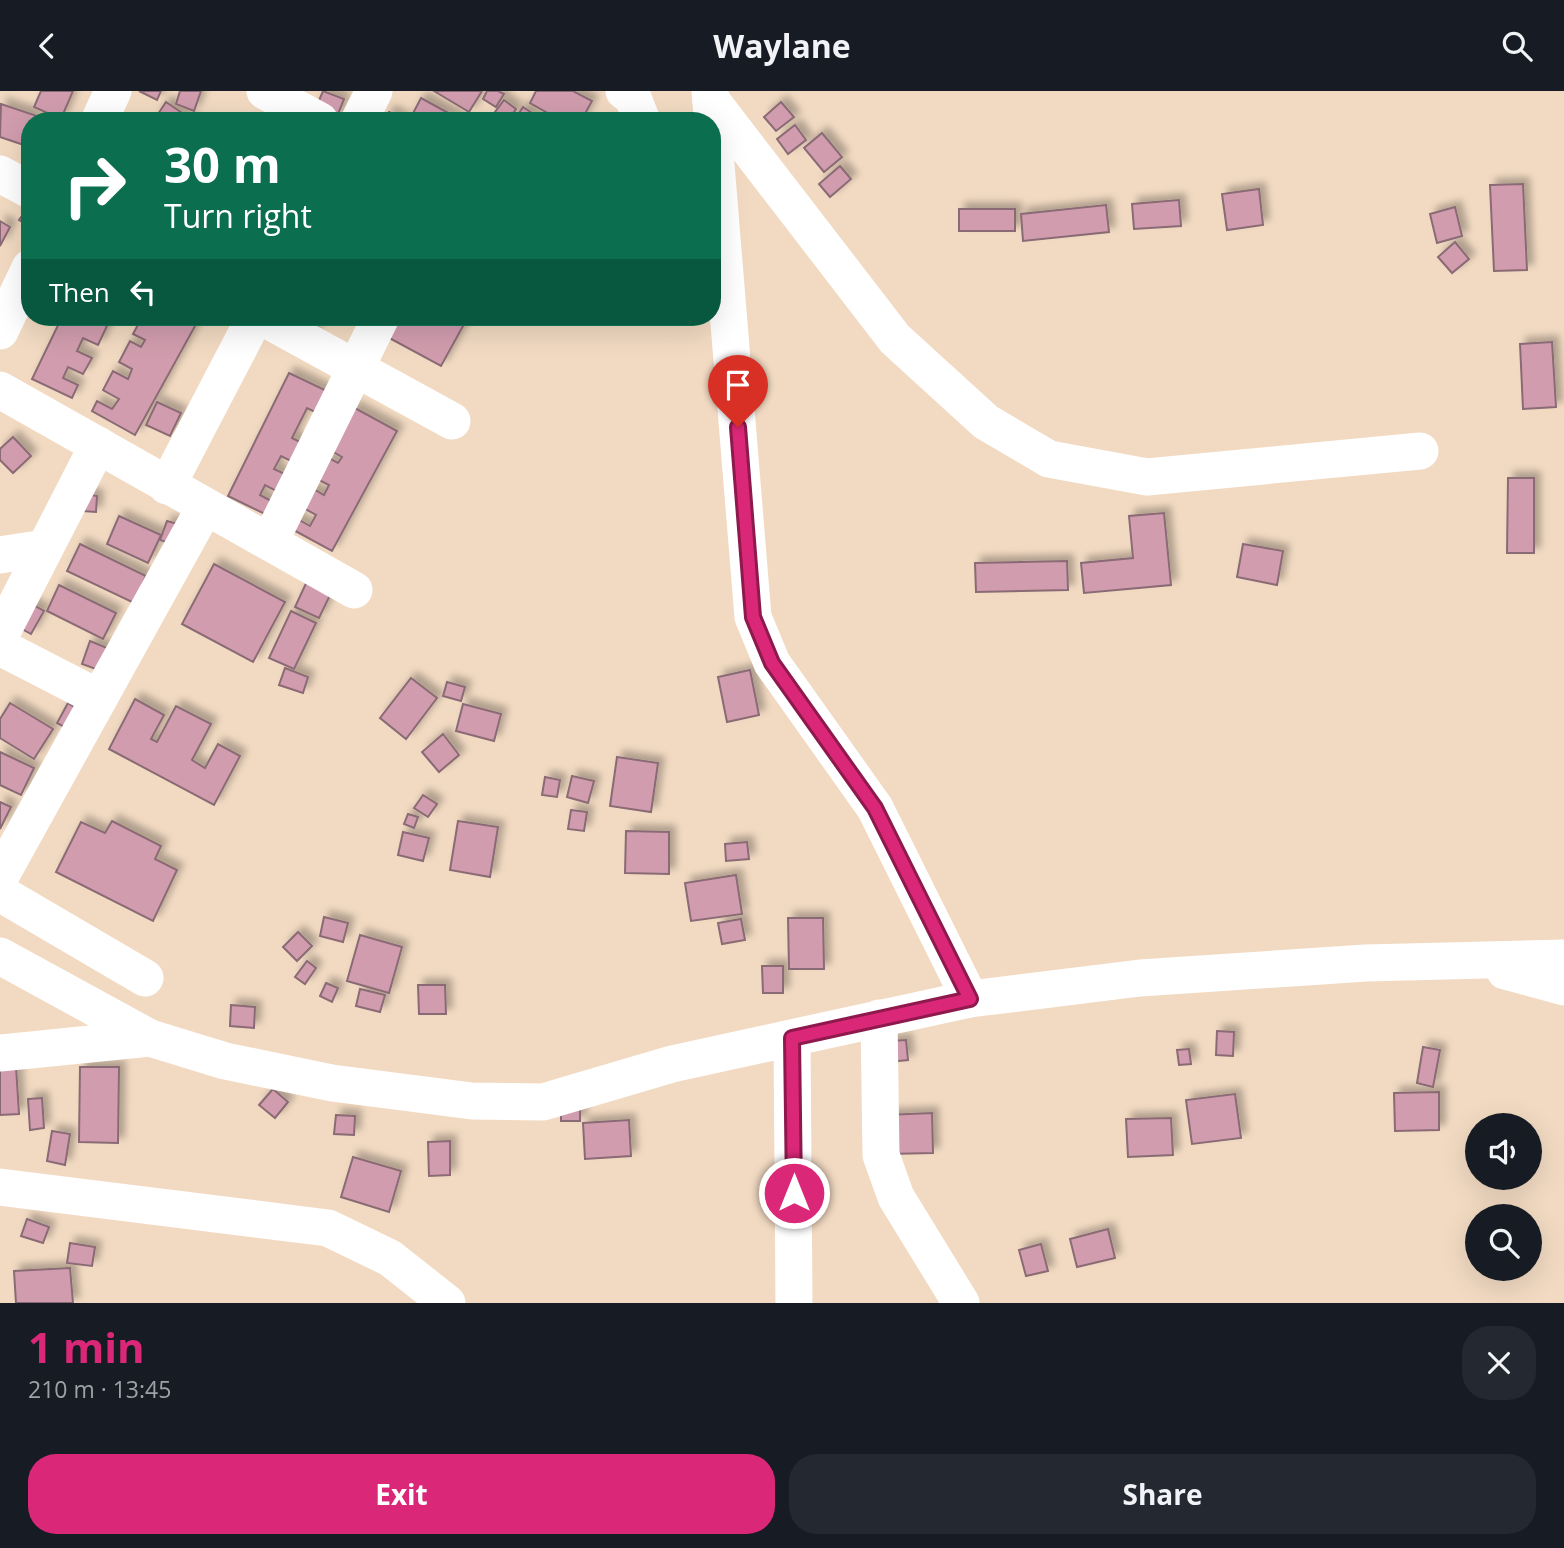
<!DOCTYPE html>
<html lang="en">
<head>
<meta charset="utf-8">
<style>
  :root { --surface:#171b24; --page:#242831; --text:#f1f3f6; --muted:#9ea1a6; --accent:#db2777 }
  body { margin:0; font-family:"Open Sans",sans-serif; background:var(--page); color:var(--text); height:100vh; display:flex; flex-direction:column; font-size:26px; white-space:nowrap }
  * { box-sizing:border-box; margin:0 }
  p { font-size:23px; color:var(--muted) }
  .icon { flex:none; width:38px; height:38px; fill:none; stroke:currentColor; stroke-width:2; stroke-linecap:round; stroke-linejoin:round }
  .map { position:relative; height:1212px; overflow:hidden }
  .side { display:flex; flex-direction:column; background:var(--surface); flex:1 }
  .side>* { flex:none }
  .guide { position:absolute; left:21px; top:21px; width:700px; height:214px; border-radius:28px; box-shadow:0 7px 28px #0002; background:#0b6e4f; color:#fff; overflow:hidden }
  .tools { position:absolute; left:1465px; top:1022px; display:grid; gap:14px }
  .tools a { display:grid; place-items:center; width:77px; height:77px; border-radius:50%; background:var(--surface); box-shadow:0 7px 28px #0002; font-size:35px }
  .pin { position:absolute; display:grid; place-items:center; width:60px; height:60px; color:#fff; margin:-72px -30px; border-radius:50% 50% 50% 0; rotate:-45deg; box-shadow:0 0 7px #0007 }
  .pin .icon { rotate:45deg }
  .me { position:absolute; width:77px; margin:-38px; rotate:0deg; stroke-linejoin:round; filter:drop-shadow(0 0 5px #0008) }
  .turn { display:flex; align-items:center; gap:24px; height:147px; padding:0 28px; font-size:32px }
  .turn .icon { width:91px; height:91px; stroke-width:2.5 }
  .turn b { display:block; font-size:49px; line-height:60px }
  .then { display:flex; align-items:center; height:66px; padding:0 28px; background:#0003; gap:14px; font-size:26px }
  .round { display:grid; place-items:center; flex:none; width:74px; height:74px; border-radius:28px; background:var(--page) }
  .head { display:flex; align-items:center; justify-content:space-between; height:119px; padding:0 28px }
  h1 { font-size:42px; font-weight:700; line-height:52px; color:var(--accent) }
  .button { display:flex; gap:14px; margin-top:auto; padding:14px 28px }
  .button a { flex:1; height:80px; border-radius:28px; background:var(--accent); color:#fff; font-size:28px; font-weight:700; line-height:80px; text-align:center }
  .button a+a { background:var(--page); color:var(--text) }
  header { display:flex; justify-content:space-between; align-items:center; height:91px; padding:0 28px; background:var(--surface); font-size:32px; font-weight:700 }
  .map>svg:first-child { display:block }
</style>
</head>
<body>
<header><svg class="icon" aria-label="back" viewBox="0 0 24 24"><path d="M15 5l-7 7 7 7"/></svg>Waylane<svg class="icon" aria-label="search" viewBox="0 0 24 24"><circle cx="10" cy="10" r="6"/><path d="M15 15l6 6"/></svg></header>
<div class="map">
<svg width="1564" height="1212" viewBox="0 0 1564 1212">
  <defs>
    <filter id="shadow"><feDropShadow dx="6" dy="-6" stdDeviation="3.5" flood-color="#0004"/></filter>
  </defs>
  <rect width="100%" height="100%" fill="#f2dac2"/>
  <g fill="#d19dae" stroke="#8a6b74" stroke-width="2" filter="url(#shadow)">
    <polygon points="41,0 73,0 61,28 34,16"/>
    <polygon points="139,0 161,0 157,9"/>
    <polygon points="180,0 201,0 194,20 176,13"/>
    <polygon points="323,0 344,8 336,28 315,19"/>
    <polygon points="434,0 482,0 469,21"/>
    <polygon points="487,0 498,0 504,3 496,16 483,8"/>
    <polygon points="536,0 573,0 592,10 581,30 562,30 530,12"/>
    <polygon points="421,7 463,30 410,28"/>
    <polygon points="504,9 516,18 508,30 495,21"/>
    <polygon points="166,11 194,30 161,30 156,26"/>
    <polygon points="781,11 794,26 776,40 764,26"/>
    <polygon points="1,13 40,26 38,30 30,30 30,56 0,46"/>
    <polygon points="523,16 544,30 514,30"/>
    <polygon points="389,21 405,29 404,30 385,30"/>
    <polygon points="795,34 806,49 788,63 777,48"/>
    <polygon points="822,42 842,66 824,81 804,57"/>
    <polygon points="840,75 851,88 830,106 819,93"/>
    <polygon points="1523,93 1527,179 1494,180 1490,94"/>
    <polygon points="1259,98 1263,134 1227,139 1222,103"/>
    <polygon points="1179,109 1181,135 1134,138 1132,113"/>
    <polygon points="1106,114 1109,141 1023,150 1021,123"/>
    <polygon points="28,116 30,117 30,136 19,129"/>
    <polygon points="1455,116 1462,145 1437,152 1430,123"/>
    <rect x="959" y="118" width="56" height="22"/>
    <polygon points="0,130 10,136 0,155"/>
    <polygon points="1455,151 1469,168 1452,182 1438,166"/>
    <polygon points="62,226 97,226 95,229 107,235 98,254 83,247 77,260 92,267 83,283 68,276 63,287 78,294 72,307 32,288"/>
    <polygon points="142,226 200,226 135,344 92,320 97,310 112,318 119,308 103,299 113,280 128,288 132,278 119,271 130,250 141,256 145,249 133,243"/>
    <polygon points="290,226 322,226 313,243"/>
    <polygon points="392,226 468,226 441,275 382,243"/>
    <polygon points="655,226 682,226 681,233"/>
    <polygon points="1552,251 1556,316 1523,318 1520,253"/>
    <polygon points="289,282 329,301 319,323 307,317 292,347 304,353 295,372 281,365 274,378 289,385 280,402 265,394 260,404 275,412 269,425 228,405"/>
    <polygon points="157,311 181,322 170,345 146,334"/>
    <polygon points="353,316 397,340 332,460 288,436 294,426 310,435 316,424 300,415 310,396 324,404 329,394 315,387 327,366 338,372 342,366 330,359"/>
    <polygon points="13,346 31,365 13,382 0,369 0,358"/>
    <polygon points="1508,387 1534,387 1534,462 1507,462"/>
    <polygon points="85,403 97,405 96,421 83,420"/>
    <polygon points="1164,422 1171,494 1084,502 1081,472 1133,467 1129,425"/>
    <polygon points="119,425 161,444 148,472 107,453"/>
    <polygon points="167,430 181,434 175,454 160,449"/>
    <polygon points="80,453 146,485 134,512 67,480"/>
    <polygon points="1243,453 1283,460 1277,494 1237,486"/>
    <polygon points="1067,470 1068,499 976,501 975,472"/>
    <polygon points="214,473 285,511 253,571 182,533"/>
    <polygon points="308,488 332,500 319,527 295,516"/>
    <polygon points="59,494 116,522 103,548 47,520"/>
    <polygon points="26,510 44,520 31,543 13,533"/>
    <polygon points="291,520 316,532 294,578 269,567"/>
    <polygon points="90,550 112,559 104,581 82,573"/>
    <polygon points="285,577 308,586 303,602 279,594"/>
    <polygon points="750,579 759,624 727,631 718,586"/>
    <polygon points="411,587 437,607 406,648 380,627"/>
    <polygon points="447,591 465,596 461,610 443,605"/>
    <polygon points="135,608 164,624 151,648 157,651 176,615 211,633 192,669 205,677 218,653 240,665 214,714 109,658"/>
    <polygon points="10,612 53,638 34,668 0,647 0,628"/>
    <polygon points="68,612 80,620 70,639 57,632"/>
    <polygon points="463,613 501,623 494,650 456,640"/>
    <polygon points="443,643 459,664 439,681 422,661"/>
    <polygon points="0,661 34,677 21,704 0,694"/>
    <polygon points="617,666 658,672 651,721 610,715"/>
    <polygon points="572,685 594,690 588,712 567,706"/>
    <polygon points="545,686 560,689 557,706 542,704"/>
    <polygon points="423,704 437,713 428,726 414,717"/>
    <polygon points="0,711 11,716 0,738"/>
    <polygon points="571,719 587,721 584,740 568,738"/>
    <polygon points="408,723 418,726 414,737 404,733"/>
    <polygon points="112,730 161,755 155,768 177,779 153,830 56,781 81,731 105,742"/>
    <polygon points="458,730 498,736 490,786 450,779"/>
    <polygon points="626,740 669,741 669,783 625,782"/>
    <polygon points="403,741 429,747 423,770 398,764"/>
    <polygon points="747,751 749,768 726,770 725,753"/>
    <polygon points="736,784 742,823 691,830 685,792"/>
    <polygon points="324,826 348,832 343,851 320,845"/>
    <polygon points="788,827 823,827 824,878 789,878"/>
    <polygon points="741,828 745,849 722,853 718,832"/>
    <polygon points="298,841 312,855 297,870 283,856"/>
    <polygon points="360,844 402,856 389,902 347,890"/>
    <polygon points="307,870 316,877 305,893 295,886"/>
    <polygon points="762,875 783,875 783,902 763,902"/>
    <polygon points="326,892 338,897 332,911 320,905"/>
    <polygon points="418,894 445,894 446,923 419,923"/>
    <polygon points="360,898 385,904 380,921 356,915"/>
    <polygon points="231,914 255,916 254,937 230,935"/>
    <polygon points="1217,940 1234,941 1233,965 1216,964"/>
    <polygon points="906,949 908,969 889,971 887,950"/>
    <polygon points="1423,956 1440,959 1433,996 1417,992"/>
    <polygon points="1189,958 1191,973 1179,974 1177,959"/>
    <polygon points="16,976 19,1023 0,1024 0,977"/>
    <polygon points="80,976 119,976 118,1052 79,1051"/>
    <polygon points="273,998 288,1011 275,1027 259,1014"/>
    <polygon points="1439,1001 1439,1039 1395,1040 1394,1002"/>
    <polygon points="1235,1003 1241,1047 1192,1053 1186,1009"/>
    <polygon points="42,1007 44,1037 30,1039 28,1008"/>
    <rect x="561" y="1009" width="19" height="21"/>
    <polygon points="932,1022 933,1062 887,1063 886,1024"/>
    <polygon points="336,1024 355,1025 354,1044 334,1043"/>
    <polygon points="1171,1027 1173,1064 1128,1066 1126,1028"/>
    <polygon points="629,1029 631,1065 585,1068 583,1032"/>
    <polygon points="52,1040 70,1043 65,1074 47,1070"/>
    <polygon points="450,1050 450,1084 429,1085 428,1051"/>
    <polygon points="353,1066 401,1080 389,1121 341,1106"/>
    <polygon points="27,1128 49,1136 43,1152 21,1145"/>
    <polygon points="1108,1138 1115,1167 1077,1176 1070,1148"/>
    <polygon points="70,1152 95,1156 92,1175 67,1172"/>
    <polygon points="1041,1153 1048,1180 1026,1185 1019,1159"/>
    <polygon points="70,1177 73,1212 16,1212 14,1180"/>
  </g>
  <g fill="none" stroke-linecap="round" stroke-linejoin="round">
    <g stroke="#fff" stroke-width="37">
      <polyline points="265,0 320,30"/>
      <polyline points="624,0 633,7 642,30"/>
      <polyline points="710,0 753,526 772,572 875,717 970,908"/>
      <polyline points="711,9 895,248 986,331 1049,368 1147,386 1420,360"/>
      <polyline points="99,30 113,0"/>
      <polyline points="359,30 374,0"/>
      <polyline points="0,83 30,99"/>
      <polyline points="262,226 452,330"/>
      <polyline points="0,240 30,177"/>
      <polyline points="0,299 354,499"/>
      <polyline points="167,395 255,226"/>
      <polyline points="270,450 381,226"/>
      <polyline points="0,464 45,457"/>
      <polyline points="0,545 98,354"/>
      <polyline points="0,556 99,607"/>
      <polyline points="0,786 205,416"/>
      <polyline points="0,802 145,887"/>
      <polyline points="0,865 150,947 225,970 332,992 472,1010 543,1011 672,973 970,908 1140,887 1366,872 1564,867"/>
      <polyline points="1505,880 1564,896"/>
      <polyline points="879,927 881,1064 896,1106 961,1212"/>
      <polyline points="792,947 794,1212"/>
      <polyline points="0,962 150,947"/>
      <polyline points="0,1096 328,1137 390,1167 447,1212"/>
    </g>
  </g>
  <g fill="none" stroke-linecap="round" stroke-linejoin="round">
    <defs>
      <polyline id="route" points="738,336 753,526 772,572 875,717 970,908 792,947 794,1102"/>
    </defs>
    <use href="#route" stroke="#8e194d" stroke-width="18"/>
    <use href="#route" stroke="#db2777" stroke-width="12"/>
  </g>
</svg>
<div class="tools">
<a><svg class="icon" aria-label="sound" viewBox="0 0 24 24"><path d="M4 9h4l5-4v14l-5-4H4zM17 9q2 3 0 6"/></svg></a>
<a><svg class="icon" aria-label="search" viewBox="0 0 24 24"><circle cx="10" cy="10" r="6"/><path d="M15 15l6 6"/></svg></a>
</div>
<div class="pin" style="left:738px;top:336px;background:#d93025"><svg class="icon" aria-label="arrive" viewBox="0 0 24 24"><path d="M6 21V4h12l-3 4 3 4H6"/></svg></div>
<svg class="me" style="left:794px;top:1102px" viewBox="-20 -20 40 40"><circle r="17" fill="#db2777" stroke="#fff" stroke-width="3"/><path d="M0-11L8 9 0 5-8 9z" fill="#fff"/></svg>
<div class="guide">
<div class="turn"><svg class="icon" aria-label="right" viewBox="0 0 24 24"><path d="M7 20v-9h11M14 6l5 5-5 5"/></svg><div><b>30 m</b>Turn right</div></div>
<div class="then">Then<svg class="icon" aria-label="left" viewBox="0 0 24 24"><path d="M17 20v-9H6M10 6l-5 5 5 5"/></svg></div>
</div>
</div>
<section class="side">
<div class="head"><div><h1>1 min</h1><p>210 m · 13:45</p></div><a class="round"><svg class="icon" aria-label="close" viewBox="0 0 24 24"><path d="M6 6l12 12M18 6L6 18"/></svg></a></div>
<div class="button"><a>Exit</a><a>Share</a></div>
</section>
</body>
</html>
